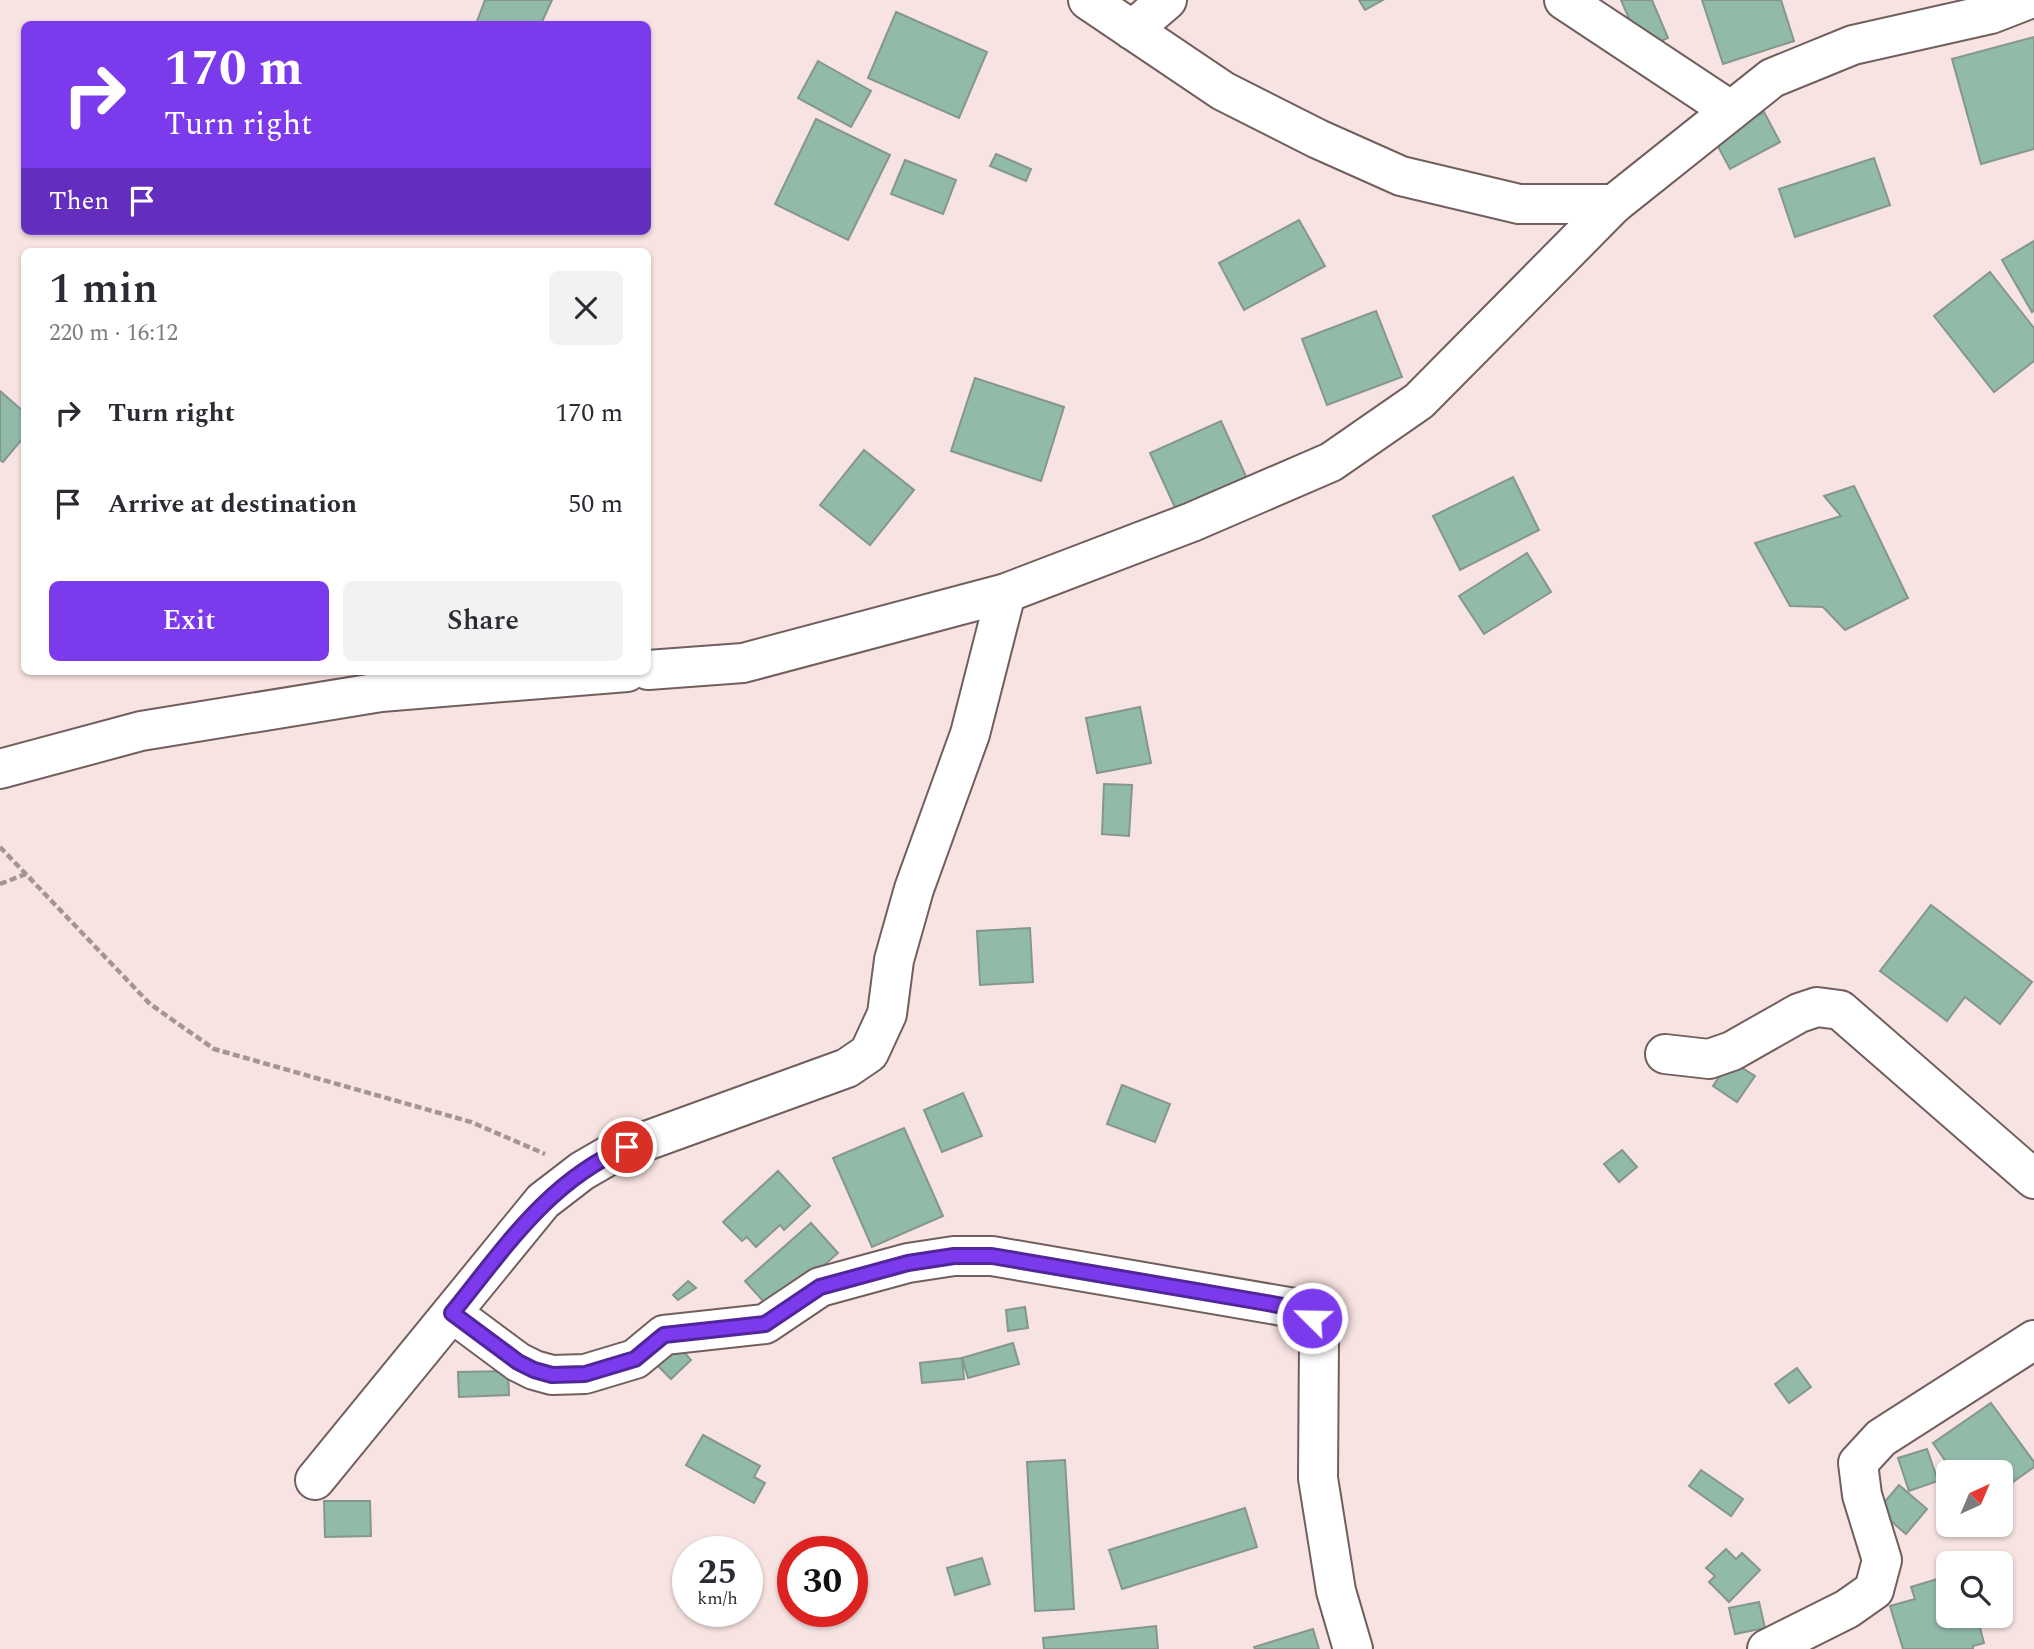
<!DOCTYPE html>
<html lang="en">
<head>
<meta charset="utf-8">
<style>
  :root { --surface:#fff; --page:#f2f2f3; --text:#2b2b33; --muted:#7c7c81; --accent:#7c3aed }
  body { margin:0; font-family:Spectral,serif; background:var(--page); color:var(--text); height:100vh; display:flex; flex-direction:column; font-size:26px; white-space:nowrap }
  * { box-sizing:border-box; margin:0 }
  p { font-size:23px; color:var(--muted) }
  .icon { flex:none; width:38px; height:38px; fill:none; stroke:currentColor; stroke-width:2; stroke-linecap:round; stroke-linejoin:round }
  .map { position:relative; flex:1; overflow:hidden }
  .sheet { position:absolute; left:21px; top:248px; width:630px; height:427px; display:flex; flex-direction:column; background:var(--surface); border-radius:10px; box-shadow:0 2px 5px #0004 }
  .sheet>* { flex:none }
  .banner { position:absolute; left:21px; top:21px; width:630px; height:214px; border-radius:10px; box-shadow:0 2px 5px #0004; background:#7c3aed; color:#fff; overflow:hidden }
  .needle { width:46px; rotate:44deg }
  .fabs { position:absolute; left:1936px; top:1460px; display:grid; gap:14px }
  .fabs a { display:grid; place-items:center; width:77px; height:77px; border-radius:10px; background:var(--surface); box-shadow:0 2px 5px #0004; font-size:35px }
  .speed { position:absolute; left:672px; top:1536px; display:flex; gap:14px; font-size:35px; font-weight:700; text-align:center }
  .speed>* { display:grid; place-content:center; width:91px; height:91px; border-radius:50%; background:var(--surface); box-shadow:0 2px 5px #0004; line-height:1 }
  .speed small { font-size:18px; font-weight:400 }
  .speed .limit { border:10px solid #d22; background:#fff; color:#111 }
  .pin { position:absolute; display:grid; place-items:center; width:60px; height:60px; color:#fff; margin:-30px; border:4px solid #fff; border-radius:50%; box-shadow:0 2px 7px #0007 }
  .me { position:absolute; width:77px; margin:-38px; rotate:293deg; stroke-linejoin:round; filter:drop-shadow(0 0 5px #0008) }
  .turn { display:flex; align-items:center; gap:24px; height:147px; padding:0 28px; font-size:32px }
  .turn .icon { width:91px; height:91px; stroke-width:2.5 }
  .turn b { display:block; font-size:49px; line-height:60px }
  .then { display:flex; align-items:center; height:66px; padding:0 28px; background:#0003; gap:14px; font-size:26px }
  .round { display:grid; place-items:center; flex:none; width:74px; height:74px; border-radius:10px; background:var(--page) }
  .headline { display:flex; align-items:center; justify-content:space-between; height:119px; padding:0 28px }
  h1 { font-size:42px; font-weight:600; line-height:52px }
  .primary-button { display:flex; gap:14px; margin-top:auto; padding:14px 28px }
  .primary-button a { flex:1; height:80px; border-radius:10px; background:var(--accent); color:#fff; font-size:28px; font-weight:600; line-height:80px; text-align:center }
  .primary-button a+a { background:var(--page); color:var(--text) }
  ul { padding:0; list-style:none }
  li { display:flex; align-items:center; gap:21px; height:91px; padding:0 28px }
  li div { flex:1 }
  li b { display:block; font-size:26px }
  li em { font-style:normal }
  .map>svg:first-child { display:block }
</style>
</head>
<body>
<div class="map">
<svg width="2034" height="1649" viewBox="0 0 2034 1649">
  <rect width="100%" height="100%" fill="#f7e3e1"/>
  <g fill="#91baa9" stroke="#85968f" stroke-width="2">
    <polygon points="485,0 552,0 541,24 476,24"/>
    <polygon points="1359,0 1383,0 1365,10"/>
    <polygon points="1621,0 1652,0 1668,38 1642,49"/>
    <polygon points="1702,0 1781,0 1794,41 1723,64"/>
    <polygon points="896,12 987,52 959,118 868,78"/>
    <polygon points="2034,37 2034,149 1981,164 1952,59"/>
    <polygon points="818,61 871,91 851,127 798,98"/>
    <polygon points="1764,112 1780,142 1730,169 1714,139"/>
    <polygon points="816,119 890,155 848,240 775,204"/>
    <polygon points="996,154 1031,169 1026,181 990,166"/>
    <polygon points="1874,158 1890,205 1795,237 1779,189"/>
    <polygon points="905,160 956,180 943,214 891,194"/>
    <polygon points="1299,220 1325,266 1244,310 1219,263"/>
    <polygon points="2034,241 2034,310 2032,312 2002,260"/>
    <polygon points="1990,272 2034,328 2034,361 1994,392 1934,316"/>
    <polygon points="1376,311 1402,377 1327,405 1302,339"/>
    <polygon points="975,378 1064,407 1041,481 951,451"/>
    <polygon points="0,391 24,412 24,437 3,462 0,460"/>
    <polygon points="1221,421 1249,483 1178,514 1150,453"/>
    <polygon points="864,450 914,490 870,545 820,505"/>
    <polygon points="1513,477 1539,530 1460,570 1433,516"/>
    <polygon points="1854,486 1908,598 1845,630 1823,607 1790,606 1755,543 1841,516 1824,496"/>
    <polygon points="1527,553 1551,592 1484,634 1459,596"/>
    <polygon points="1140,707 1151,763 1097,773 1086,718"/>
    <polygon points="1104,784 1132,785 1129,836 1102,834"/>
    <polygon points="1931,905 2032,982 2000,1024 1965,997 1947,1021 1880,971"/>
    <polygon points="1030,928 1033,982 980,985 977,931"/>
    <polygon points="1730,1060 1755,1076 1737,1102 1713,1086"/>
    <polygon points="1122,1085 1170,1104 1155,1142 1107,1124"/>
    <polygon points="963,1093 982,1136 942,1152 924,1110"/>
    <polygon points="904,1128 943,1216 872,1247 833,1158"/>
    <polygon points="1622,1150 1637,1167 1619,1182 1604,1164"/>
    <polygon points="778,1171 810,1206 784,1230 780,1225 756,1247 747,1237 742,1241 723,1222"/>
    <polygon points="811,1223 838,1253 772,1311 745,1281"/>
    <polygon points="688,1281 696,1288 678,1300 673,1295"/>
    <polygon points="1025,1307 1028,1328 1008,1331 1006,1310"/>
    <polygon points="674,1341 691,1360 671,1379 653,1361"/>
    <polygon points="1013,1343 1019,1364 968,1378 962,1358"/>
    <polygon points="962,1358 964,1379 922,1383 920,1363"/>
    <polygon points="1797,1368 1811,1387 1789,1403 1775,1384"/>
    <polygon points="508,1371 509,1395 459,1397 458,1372"/>
    <polygon points="1991,1403 2034,1462 2034,1467 2006,1487 2000,1472 1953,1472 1933,1443"/>
    <polygon points="703,1435 760,1466 754,1477 765,1483 754,1503 686,1465"/>
    <polygon points="1927,1449 1938,1481 1909,1491 1898,1458"/>
    <polygon points="1065,1460 1074,1609 1035,1611 1027,1462"/>
    <polygon points="1701,1470 1743,1499 1731,1516 1689,1486"/>
    <polygon points="1899,1485 1927,1509 1906,1534 1878,1510"/>
    <polygon points="324,1501 370,1501 371,1536 325,1537"/>
    <polygon points="1245,1508 1257,1547 1122,1589 1109,1550"/>
    <polygon points="1726,1549 1736,1559 1742,1553 1760,1570 1729,1602 1709,1582 1715,1576 1706,1568"/>
    <polygon points="982,1558 990,1584 955,1595 947,1568"/>
    <polygon points="1944,1577 1948,1590 1948,1615 2000,1615 2000,1613 2002,1618 1979,1624 1984,1643 1973,1646 1973,1649 1903,1649 1890,1606 1915,1599 1911,1587"/>
    <polygon points="1759,1602 1765,1628 1735,1634 1729,1608"/>
    <polygon points="1156,1626 1158,1649 1044,1649 1043,1638"/>
    <polygon points="1313,1629 1319,1649 1255,1649 1254,1647"/>
  </g>
  <g fill="none" stroke-linecap="round" stroke-linejoin="round">
    <defs>
      <g id="minor">
        <polyline points="1088,0 1223,91 1318,139 1401,176 1519,204 1614,204"/>
        <polyline points="1564,0 1730,110"/>
        <polyline points="1132,30 1167,0"/>
        <polyline points="648,670 743,663 1006,593 1192,522 1331,462 1419,401 1614,204 1772,78 1853,45 1991,14 2027,0"/>
        <polyline points="0,769 141,731 381,692 627,672"/>
        <polyline points="1665,1054 1709,1059 1732,1051 1799,1013 1817,1007 1840,1010 2034,1179"/>
        <polyline points="452,1313 518,1362 534,1370 552,1375 585,1374 635,1359 664,1335 765,1324 820,1287 908,1263 954,1256 992,1256 1300,1309 1312,1318 1319,1340 1318,1478 1336,1591 1353,1649"/>
        <polyline points="315,1480 543,1201 582,1171 613,1153 847,1068 869,1053 887,1014 894,960 914,889 970,734 1006,593"/>
        <polyline points="1767,1649 1847,1609 1874,1590 1882,1560 1862,1495 1858,1463 1881,1438 2034,1340"/>
      </g>
    </defs>
    <use href="#minor" stroke="#715f5e" stroke-width="42"/>
    <g stroke="#a49594" stroke-width="4.5" stroke-dasharray="7 3.5" stroke-linecap="butt">
      <polyline points="0,847 150,1004 214,1049 471,1122 545,1154"/>
      <polyline points="0,884 26,874"/>
    </g>
    <use href="#minor" stroke="#fff" stroke-width="38"/>
  </g>
  <g fill="none" stroke-linecap="round" stroke-linejoin="round">
    <defs>
      <path id="route" d="M627,1147c-79,34 -123,102 -175,166l66,49 16,8 18,5 33,-1 50,-15 29,-24 101,-11 55,-37 88,-24 46,-7h38l275,47 33,6 12,9"/>
    </defs>
    <use href="#route" stroke="#51269a" stroke-width="18"/>
    <use href="#route" stroke="#7c3aed" stroke-width="12"/>
  </g>
</svg>
<div class="fabs">
<a><svg class="needle" viewBox="-14 -14 28 28"><path d="M0-13l5 13h-10z" fill="#e53935"/><path d="M0 13l5-13h-10z" fill="#7c7c81"/></svg></a>
<a><svg class="icon" aria-label="search" viewBox="0 0 24 24"><circle cx="10" cy="10" r="6"/><path d="M15 15l6 6"/></svg></a>
</div>
<div class="speed"><div>25<small>km/h</small></div><div class="limit">30</div></div>
<div class="pin" style="left:627px;top:1147px;background:#d93025"><svg class="icon" aria-label="arrive" viewBox="0 0 24 24"><path d="M6 21V4h12l-3 4 3 4H6"/></svg></div>
<svg class="me" style="left:1312px;top:1318px" viewBox="-20 -20 40 40"><circle r="17" fill="#7c3aed" stroke="#fff" stroke-width="3"/><path d="M0-11L8 9 0 5-8 9z" fill="#fff"/></svg>
<div class="banner">
<div class="turn"><svg class="icon" aria-label="right" viewBox="0 0 24 24"><path d="M7 20v-9h11M14 6l5 5-5 5"/></svg><div><b>170 m</b>Turn right</div></div>
<div class="then">Then<svg class="icon" aria-label="arrive" viewBox="0 0 24 24"><path d="M6 21V4h12l-3 4 3 4H6"/></svg></div>
</div>
<section class="sheet">
<div class="headline"><div><h1>1 min</h1><p>220 m · 16:12</p></div><a class="round"><svg class="icon" aria-label="close" viewBox="0 0 24 24"><path d="M6 6l12 12M18 6L6 18"/></svg></a></div>
<ul>
<li><svg class="icon" aria-label="right" viewBox="0 0 24 24"><path d="M7 20v-9h11M14 6l5 5-5 5"/></svg><div><b>Turn right</b></div><em>170 m</em></li>
<li><svg class="icon" aria-label="arrive" viewBox="0 0 24 24"><path d="M6 21V4h12l-3 4 3 4H6"/></svg><div><b>Arrive at destination</b></div><em>50 m</em></li>
</ul>
<div class="primary-button"><a>Exit</a><a>Share</a></div>
</section>
</div>
</body>
</html>
